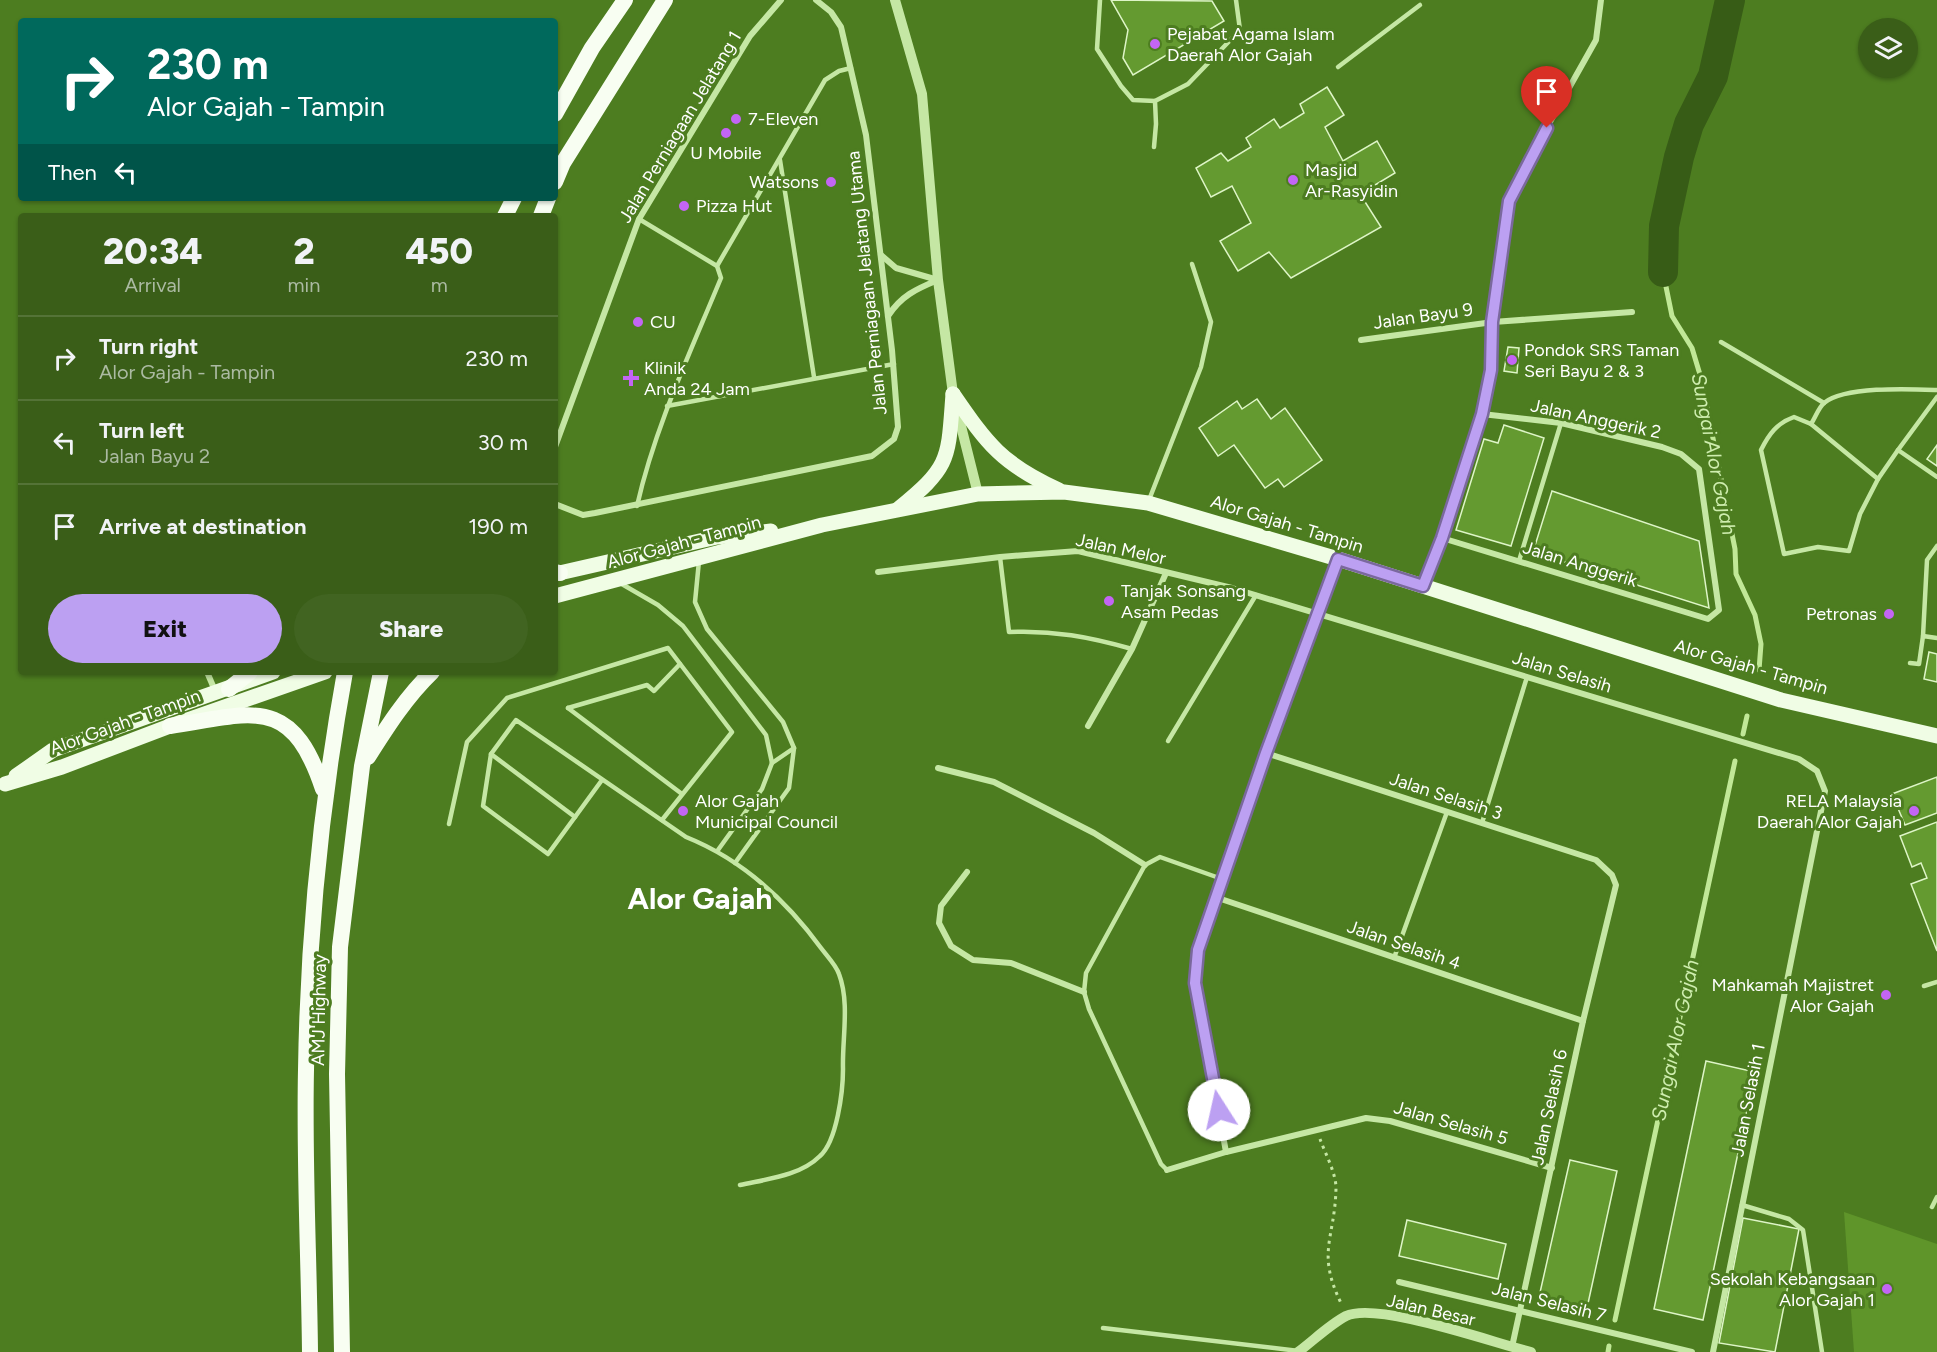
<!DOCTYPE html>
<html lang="en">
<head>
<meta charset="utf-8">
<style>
  :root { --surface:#3a5e18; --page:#416421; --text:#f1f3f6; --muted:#abbaa2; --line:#547337; --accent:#bca0f2 }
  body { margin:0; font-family:Figtree,sans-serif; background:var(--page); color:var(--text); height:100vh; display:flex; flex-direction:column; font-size:22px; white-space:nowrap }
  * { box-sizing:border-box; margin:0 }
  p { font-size:20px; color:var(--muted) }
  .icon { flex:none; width:33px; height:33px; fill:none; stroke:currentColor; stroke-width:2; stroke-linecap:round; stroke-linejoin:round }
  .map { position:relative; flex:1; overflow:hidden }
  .sheet { position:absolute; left:18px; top:213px; width:540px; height:462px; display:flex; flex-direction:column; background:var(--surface); border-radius:6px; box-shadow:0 2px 4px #0004 }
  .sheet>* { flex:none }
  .hud { position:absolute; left:18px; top:18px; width:540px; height:183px; border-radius:6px; box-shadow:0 2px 4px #0004; background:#00695c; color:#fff; overflow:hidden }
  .buttons { position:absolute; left:1858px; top:18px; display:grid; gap:12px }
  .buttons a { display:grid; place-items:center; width:60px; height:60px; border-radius:50%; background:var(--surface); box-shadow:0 2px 4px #0004; font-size:30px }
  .pin { position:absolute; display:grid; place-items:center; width:51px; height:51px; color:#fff; margin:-62px -26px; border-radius:50% 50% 50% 0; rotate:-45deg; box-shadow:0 0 6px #0007 }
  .pin .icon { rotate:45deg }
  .me { position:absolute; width:66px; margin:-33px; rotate:350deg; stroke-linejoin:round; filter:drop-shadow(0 0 4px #0008) }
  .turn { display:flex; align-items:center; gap:21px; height:126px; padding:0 30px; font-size:27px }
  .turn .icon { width:78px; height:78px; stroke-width:2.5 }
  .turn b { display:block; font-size:42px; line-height:51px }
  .then { display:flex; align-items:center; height:57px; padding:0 30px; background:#0003; gap:12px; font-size:22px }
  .eta { display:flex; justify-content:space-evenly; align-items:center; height:102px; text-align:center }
  .eta b { font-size:36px; font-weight:800; line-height:42px }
  .button { display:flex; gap:12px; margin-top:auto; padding:12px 30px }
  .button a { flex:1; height:69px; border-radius:36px; background:var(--accent); color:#111; font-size:24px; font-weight:800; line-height:69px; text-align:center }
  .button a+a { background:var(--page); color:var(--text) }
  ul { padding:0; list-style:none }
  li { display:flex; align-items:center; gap:18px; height:84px; padding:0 30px; border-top:2px solid var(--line) }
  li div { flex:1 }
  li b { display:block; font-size:22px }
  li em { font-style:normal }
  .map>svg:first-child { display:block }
</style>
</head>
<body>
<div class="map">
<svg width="1937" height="1352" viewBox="0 0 1937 1352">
  <rect width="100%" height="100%" fill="#4d7d20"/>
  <polygon fill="#5f952a" points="1844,1212 1937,1244 1937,1352 1854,1352"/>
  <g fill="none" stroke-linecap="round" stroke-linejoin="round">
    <g stroke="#c1e897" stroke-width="5">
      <polyline points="1663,272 1672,316 1692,348 1701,378 1735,549 1736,574 1755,615 1761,644 1759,670"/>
      <polyline points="1743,734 1747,716"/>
      <polyline points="1615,1320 1735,761"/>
      <polyline points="1608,1352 1609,1346"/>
    </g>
    <polyline stroke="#375c16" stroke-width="30" points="1663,272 1664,226 1679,157 1689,124 1713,76 1730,0"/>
  </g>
  <g fill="#649a30" stroke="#def5c7" stroke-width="1.5">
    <polygon points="1111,0 1212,1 1224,21 1133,75 1123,58 1128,30"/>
    <polygon points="1327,87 1344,115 1325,127 1343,161 1377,141 1395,173 1360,194 1381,227 1291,278 1269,252 1238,271 1220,241 1251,223 1232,186 1211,197 1196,168 1221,153 1228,161 1251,147 1246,138 1274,119 1280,128 1304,113 1300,104"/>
    <polygon points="1508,347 1519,348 1517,373 1504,371"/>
    <polygon points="1257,399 1271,419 1285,408 1322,460 1284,487 1278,479 1265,488 1234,445 1218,456 1199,428 1237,401 1242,409"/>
    <polygon points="1504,425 1544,438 1511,546 1456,530 1484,439 1498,443"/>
    <polygon points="1937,445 1937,466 1927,459"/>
    <polygon points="1552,491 1699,541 1709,608 1533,552"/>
    <polygon points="1929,652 1937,654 1937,682 1924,679"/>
    <polygon points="1937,777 1937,813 1905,825 1892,794"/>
    <polygon points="1937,822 1937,951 1911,884 1927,878 1921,863 1912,867 1900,836"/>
    <polygon points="1706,1061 1755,1072 1703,1320 1654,1309"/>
    <polygon points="1570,1160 1617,1171 1587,1308 1539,1297"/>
    <polygon points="1743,1218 1799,1229 1775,1352 1719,1343"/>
    <polygon points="1407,1220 1506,1244 1498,1279 1399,1256"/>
  </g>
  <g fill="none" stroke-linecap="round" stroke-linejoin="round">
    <path stroke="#c5e7a4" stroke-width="3" stroke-dasharray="3 4.5" stroke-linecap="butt" d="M1320,1139c5,14 16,34 16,49 -1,51 -20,64 5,115"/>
    <g stroke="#c5e7a4" stroke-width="4.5">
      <polyline points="1100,0 1097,49 1121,86 1133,100 1155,101"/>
      <polyline points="1338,67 1420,5"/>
      <polyline points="1154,147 1156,124 1155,101 1188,84 1240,30 1236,0"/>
      <polyline points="780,160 814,377"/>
      <polyline points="717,266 825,80 839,71 851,68"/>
      <polyline points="1721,342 1824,403"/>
      <polyline points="667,406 894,364"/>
      <path d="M1794,417l17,7 67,55 -18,35 -11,37 -31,-4 -34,7 -23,-104c8,-16 16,-27 33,-33z"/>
      <path d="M1811,424c4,-6 8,-17 13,-21 21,-17 86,-14 113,-13"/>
      <polyline points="1898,450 1937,397"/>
      <polyline points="1878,479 1898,450 1937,477"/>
      <polyline points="1149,500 1201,367 1211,322 1192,264"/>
      <path d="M637,506c18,-79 53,-153 84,-228l-4,-12 -78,-47"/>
      <path d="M1000,557l9,75c44,-2 81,5 123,17"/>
      <polyline points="699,561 695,602 707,629 783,722 794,748 789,788 735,863"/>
      <polyline points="1519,561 1561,423"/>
      <polyline points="620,583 658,605 683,626 766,735 772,763 762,789 718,850"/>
      <polyline points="1923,636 1927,560 1937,546"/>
      <polyline points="1910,663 1919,664 1923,636 1937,638"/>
      <polyline points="568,708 682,794"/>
      <polyline points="568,708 647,685 654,691 680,664"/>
      <polyline points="1168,741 1256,595"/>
      <polyline points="491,754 575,817"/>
      <polyline points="772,763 794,748"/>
      <path d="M602,780l-54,74 -65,-48 8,-52 25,-34 170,117c55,22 100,63 135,111 6,8 15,17 18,26 11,29 3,65 4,95 0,22 -6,72 -23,87 -20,20 -53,23 -80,29"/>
      <polyline points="1482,823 1527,677"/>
      <polyline points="449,824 467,742 507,698 668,648 732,732 662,820"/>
      <polyline points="1394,958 1447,812"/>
      <polyline points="1924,986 1937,982"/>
      <polyline points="1167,1170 1161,1164 1089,1009 1084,992 1086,973 1145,865 1160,857 1222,879"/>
      <polyline points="1742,1205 1789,1219 1803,1230 1822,1352"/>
      <polyline points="1932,1207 1937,1197"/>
      <polyline points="1103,1328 1299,1351"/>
    </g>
    <g stroke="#c5e7a4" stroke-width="6">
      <path d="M881,255l15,13 42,12c-22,9 -37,16 -50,36"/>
      <polyline points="1361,340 1493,322 1632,312"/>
      <polyline points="555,447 639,219 750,36 781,0"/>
      <polyline points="555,504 583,515 595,513 872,456 894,439 898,427 897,414 892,350 866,135 841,27 831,12 816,0"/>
      <polyline points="1442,538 1708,619 1719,610 1699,469 1681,454 1662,447 1561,423 1482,414"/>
      <polyline points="878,572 1000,557 1078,551 1232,588 1799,759 1817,771 1825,791 1713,1352"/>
      <polyline points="1423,586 1442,538 1482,414 1491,370 1493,322 1509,201 1537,145 1596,40 1601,0"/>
      <polyline points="207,672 216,693"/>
      <polyline points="1088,726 1132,649 1166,573"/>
      <polyline points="1266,753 1596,860 1612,875 1616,885 1583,1021 1512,1347"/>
      <polyline points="938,768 994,782 1094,833 1145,865"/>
      <polyline points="967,872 941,906 939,923 951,946 973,960 1011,963 1084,992"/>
      <polyline points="1215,897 1583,1021"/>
      <polyline points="1226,1152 1195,983 1198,950 1266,753 1338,559"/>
      <polyline points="1167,1170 1226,1152 1366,1118 1390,1121 1552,1168"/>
      <polyline points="1399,1282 1692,1352"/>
    </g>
    <g stroke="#c5e7a4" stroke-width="10">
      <polyline points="895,0 922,94 938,280 953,394 978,494"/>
      <path d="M1298,1352c15,-11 31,-27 48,-36 31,-15 148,27 185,36"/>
    </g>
    <g stroke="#f0fde5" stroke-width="15">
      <path d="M953,394c35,51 49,70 106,96"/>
      <path d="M898,509c53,-43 50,-49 55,-115"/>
      <polyline points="555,574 717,537 771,531"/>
      <polyline points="555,596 822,525 978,494 1064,492 1148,503 1338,559 1781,700 1937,736"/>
      <polyline points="16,776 53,750 273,672"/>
      <polyline points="5,784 62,767 170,726 325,672"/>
    </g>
    <g stroke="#f8fef2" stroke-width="16">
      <polyline points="555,114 592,48 625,0"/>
      <polyline points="555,182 563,163 665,0"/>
      <polyline points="505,216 514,198"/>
      <polyline points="541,216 548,198"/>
      <polyline points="555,572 560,573"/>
      <polyline points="229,689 250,672"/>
      <path d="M170,726c82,-12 121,-33 153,63"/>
      <path d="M368,757c19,-30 38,-60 64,-85"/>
      <path d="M310,1352c-1,-94 -6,-188 -4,-282 2,-134 15,-266 39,-398"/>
      <polyline points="342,1352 337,1074 340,947 362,766 381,672"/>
    </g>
  </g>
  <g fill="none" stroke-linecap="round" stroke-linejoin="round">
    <defs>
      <polyline id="route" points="1219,1110 1195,983 1198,950 1266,753 1338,559 1423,586 1442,538 1482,414 1491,370 1492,322 1509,201 1547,128"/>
    </defs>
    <use href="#route" stroke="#7a689d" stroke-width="15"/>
    <use href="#route" stroke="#bca0f2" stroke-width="10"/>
  </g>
  <g fill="#c365f4" stroke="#4d7d20" stroke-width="2">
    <circle cx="1155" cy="44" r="6"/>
    <circle cx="736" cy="119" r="6"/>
    <circle cx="726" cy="133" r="6"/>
    <circle cx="1293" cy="180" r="6"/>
    <circle cx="831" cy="182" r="6"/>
    <circle cx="684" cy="206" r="6"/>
    <circle cx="638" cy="322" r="6"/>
    <circle cx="1512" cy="360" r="6"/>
    <path d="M628 369h6v6h6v6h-6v6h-6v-6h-6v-6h6z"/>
    <circle cx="1109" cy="601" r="6"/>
    <circle cx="1889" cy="614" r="6"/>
    <circle cx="683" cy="811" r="6"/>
    <circle cx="1914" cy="811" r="6"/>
    <circle cx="1886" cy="995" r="6"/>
    <circle cx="1887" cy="1289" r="6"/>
  </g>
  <g text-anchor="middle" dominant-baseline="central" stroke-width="6" stroke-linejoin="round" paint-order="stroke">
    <g font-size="18" fill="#fff" stroke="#4d7d20" text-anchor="start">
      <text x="1167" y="34">Pejabat Agama Islam<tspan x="1167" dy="21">Daerah Alor Gajah</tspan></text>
      <text x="748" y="119">7-Eleven</text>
      <text x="726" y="153" text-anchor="middle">U Mobile</text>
      <text x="1305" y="170">Masjid<tspan x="1305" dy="21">Ar-Rasyidin</tspan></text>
      <text x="819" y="182" text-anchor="end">Watsons</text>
      <text x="696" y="206">Pizza Hut</text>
      <text x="650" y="322">CU</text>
      <text x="1524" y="350">Pondok SRS Taman<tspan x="1524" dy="21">Seri Bayu 2 &amp; 3</tspan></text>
      <text x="644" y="368">Klinik<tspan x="644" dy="21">Anda 24 Jam</tspan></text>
      <text x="1121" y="591">Tanjak Sonsang<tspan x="1121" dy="21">Asam Pedas</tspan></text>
      <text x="1877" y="614" text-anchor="end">Petronas</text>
      <text x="695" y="801">Alor Gajah<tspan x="695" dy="21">Municipal Council</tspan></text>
      <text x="1902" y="801" text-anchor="end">RELA Malaysia<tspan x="1902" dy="21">Daerah Alor Gajah</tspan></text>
      <text x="1874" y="985" text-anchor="end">Mahkamah Majistret<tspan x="1874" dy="21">Alor Gajah</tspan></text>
      <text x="1875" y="1279" text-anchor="end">Sekolah Kebangsaan<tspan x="1875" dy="21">Alor Gajah 1</tspan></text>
    </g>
    <g font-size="18" fill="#fff" stroke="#4d7d20">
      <text transform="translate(680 127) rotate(-59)">Jalan Perniagaan Jelatang 1</text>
      <text transform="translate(867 283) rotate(-96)">Jalan Perniagaan Jelatang Utama</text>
      <text transform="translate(1423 316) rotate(-8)">Jalan Bayu 9</text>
      <text transform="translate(1596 419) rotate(12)">Jalan Anggerik 2</text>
      <text transform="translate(1287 524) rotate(17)">Alor Gajah - Tampin</text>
      <text transform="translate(684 542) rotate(-15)">Alor Gajah - Tampin</text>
      <text transform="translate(1121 549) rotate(12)">Jalan Melor</text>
      <text transform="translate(1580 564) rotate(17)">Jalan Anggerik</text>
      <text transform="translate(1751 667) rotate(16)">Alor Gajah - Tampin</text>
      <text transform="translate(1562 672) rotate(17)">Jalan Selasih</text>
      <text transform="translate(125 722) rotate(-20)">Alor Gajah - Tampin</text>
      <text transform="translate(1446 796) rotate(18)">Jalan Selasih 3</text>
      <text transform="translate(1404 945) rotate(19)">Jalan Selasih 4</text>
      <text transform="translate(319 1010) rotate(-89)">AMJ Highway</text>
      <text transform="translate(1748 1100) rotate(-79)">Jalan Selasih 1</text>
      <text transform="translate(1549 1107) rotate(-78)">Jalan Selasih 6</text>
      <text transform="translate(1451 1123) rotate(16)">Jalan Selasih 5</text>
      <text transform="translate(1549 1302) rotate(14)">Jalan Selasih 7</text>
      <text transform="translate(1431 1310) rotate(13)">Jalan Besar</text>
    </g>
    <g font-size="20" font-style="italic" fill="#cfeeaf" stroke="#4d7d20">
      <text transform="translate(1714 454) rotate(79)">Sungai Alor Gajah</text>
      <text transform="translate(1675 1040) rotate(-78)">Sungai Alor Gajah</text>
    </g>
    <g font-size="30" font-weight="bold" fill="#fff" stroke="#4d7d20">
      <text x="700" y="898">Alor Gajah</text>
    </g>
  </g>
</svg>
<div class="buttons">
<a><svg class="icon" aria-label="layers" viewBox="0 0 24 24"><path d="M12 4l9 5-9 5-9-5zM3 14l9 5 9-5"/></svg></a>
</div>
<div class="pin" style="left:1547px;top:128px;background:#d93025"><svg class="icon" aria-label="arrive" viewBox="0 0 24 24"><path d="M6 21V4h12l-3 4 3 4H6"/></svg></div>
<svg class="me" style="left:1219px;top:1110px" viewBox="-20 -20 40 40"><circle r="19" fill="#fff"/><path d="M0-13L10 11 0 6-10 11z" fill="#bca0f2"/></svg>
<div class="hud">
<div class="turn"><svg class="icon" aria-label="right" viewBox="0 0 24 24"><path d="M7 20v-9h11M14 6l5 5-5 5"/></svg><div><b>230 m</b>Alor Gajah - Tampin</div></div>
<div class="then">Then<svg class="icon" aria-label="left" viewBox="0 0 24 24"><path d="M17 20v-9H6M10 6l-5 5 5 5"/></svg></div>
</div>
<section class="sheet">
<div class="eta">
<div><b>20:34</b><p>Arrival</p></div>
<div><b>2</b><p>min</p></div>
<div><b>450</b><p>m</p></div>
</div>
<ul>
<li><svg class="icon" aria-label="right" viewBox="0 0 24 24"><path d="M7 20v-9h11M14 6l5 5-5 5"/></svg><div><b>Turn right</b><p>Alor Gajah - Tampin</p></div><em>230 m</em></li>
<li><svg class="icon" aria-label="left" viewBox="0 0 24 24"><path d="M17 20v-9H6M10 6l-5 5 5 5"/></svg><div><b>Turn left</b><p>Jalan Bayu 2</p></div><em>30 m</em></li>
<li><svg class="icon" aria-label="arrive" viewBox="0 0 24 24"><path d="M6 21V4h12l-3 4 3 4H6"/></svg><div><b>Arrive at destination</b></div><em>190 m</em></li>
</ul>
<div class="button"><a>Exit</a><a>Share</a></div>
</section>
</div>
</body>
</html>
